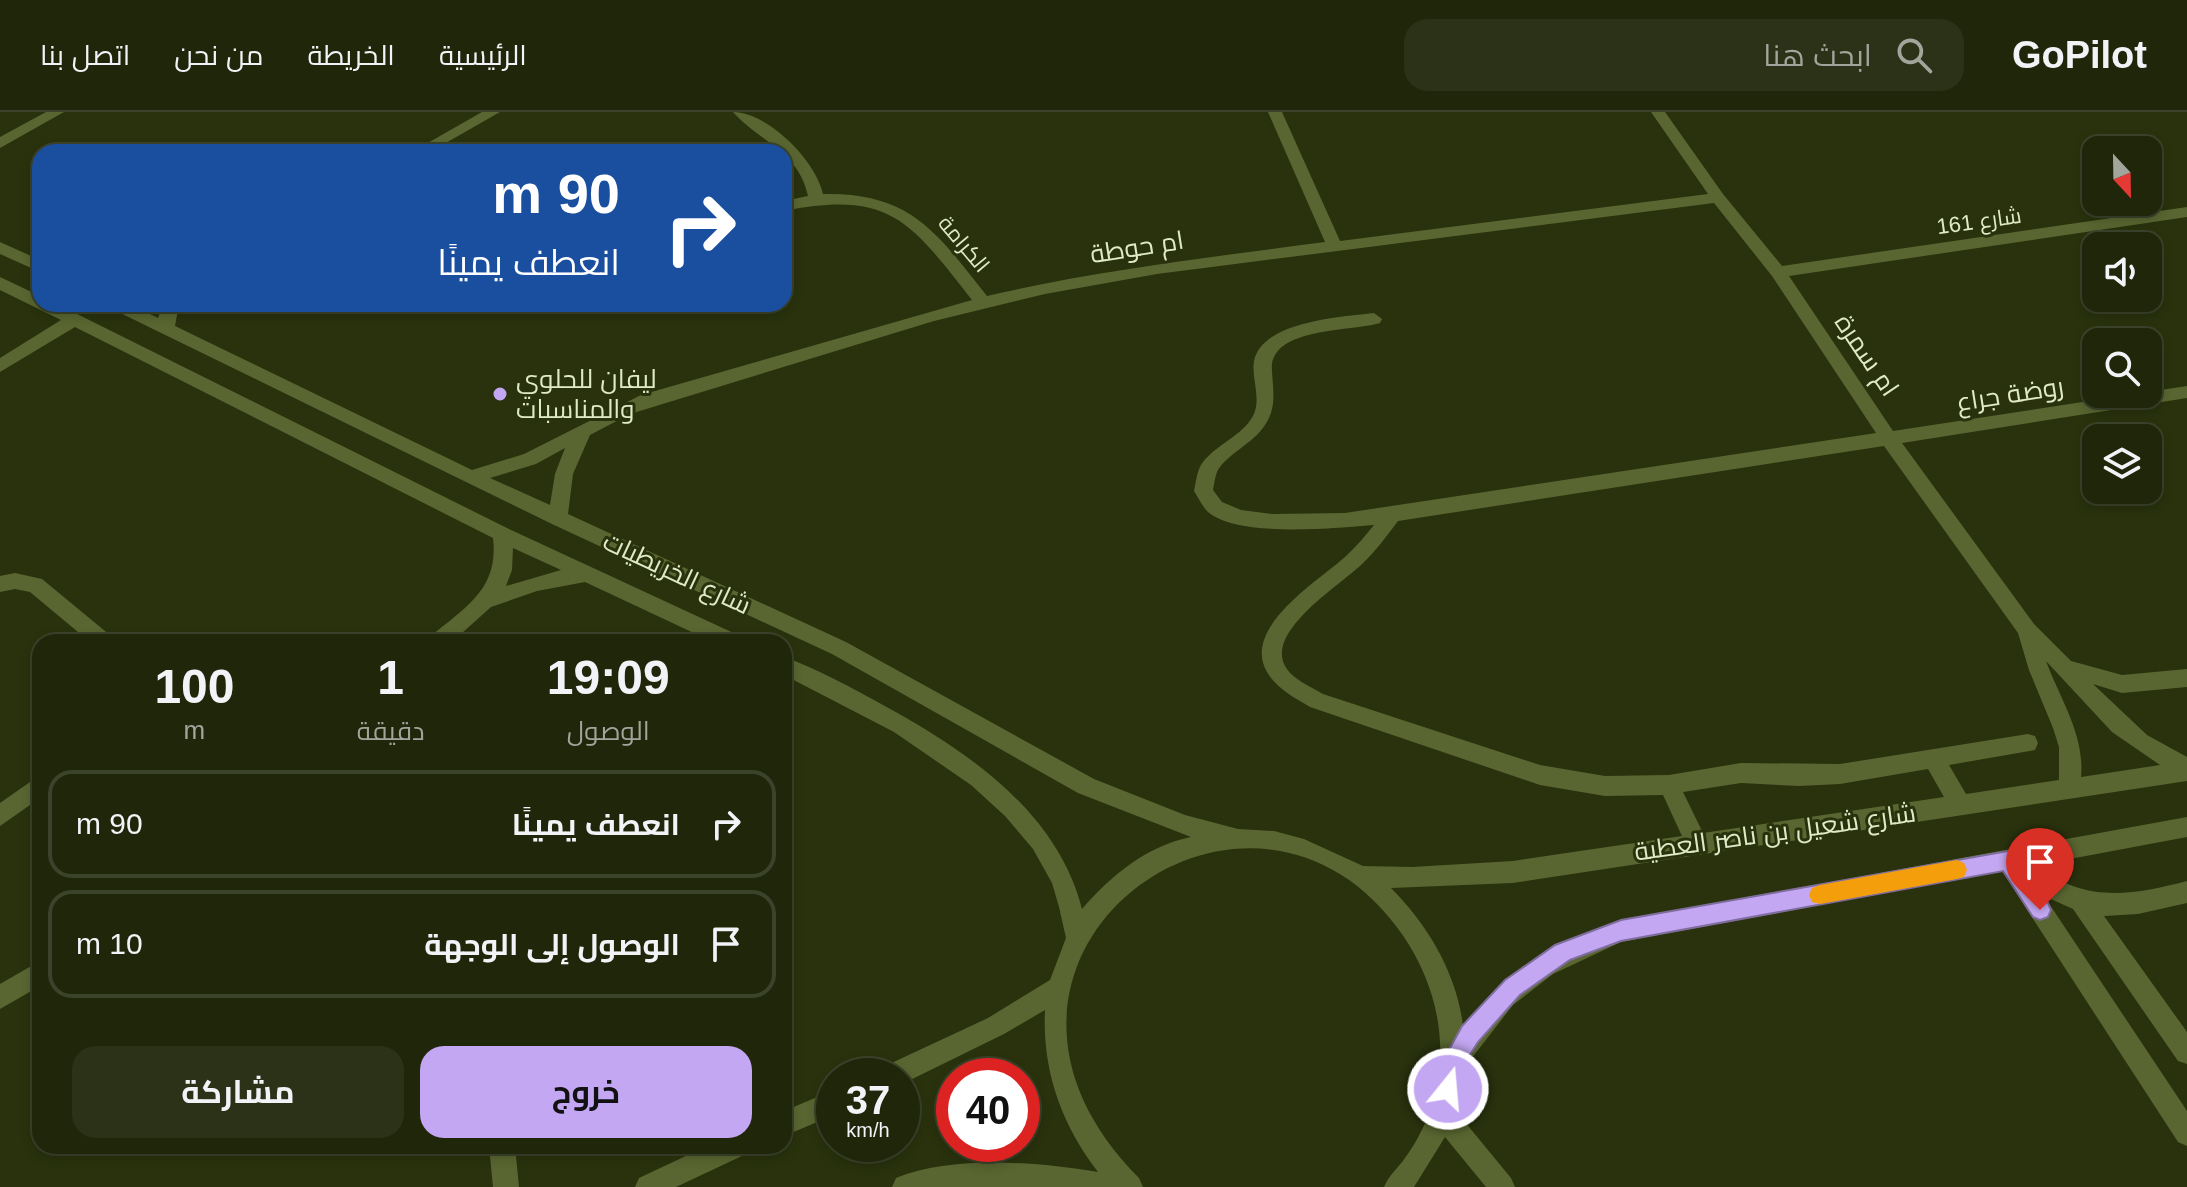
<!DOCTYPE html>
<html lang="ar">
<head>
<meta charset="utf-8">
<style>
  :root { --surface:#1f260a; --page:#2c3218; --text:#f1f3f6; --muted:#a1a59c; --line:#3c432b; --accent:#c3a7f2 }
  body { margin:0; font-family:Arial,Cairo,sans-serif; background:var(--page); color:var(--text); direction:rtl; height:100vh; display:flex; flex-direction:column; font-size:30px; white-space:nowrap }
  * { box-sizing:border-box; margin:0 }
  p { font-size:26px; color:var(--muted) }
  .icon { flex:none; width:44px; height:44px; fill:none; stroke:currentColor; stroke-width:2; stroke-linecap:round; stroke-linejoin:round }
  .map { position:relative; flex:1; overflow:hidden; direction:ltr }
  .side { position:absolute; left:32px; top:522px; width:760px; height:520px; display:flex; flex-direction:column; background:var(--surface); border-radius:24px; box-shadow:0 4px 12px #0003,0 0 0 2px var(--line); direction:rtl }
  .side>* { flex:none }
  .top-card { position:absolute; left:32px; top:32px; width:760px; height:168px; border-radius:24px; box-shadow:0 4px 12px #0003,0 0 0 2px var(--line); direction:rtl; background:#1a4fa0; color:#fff; overflow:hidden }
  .needle { width:52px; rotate:158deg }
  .buttons { position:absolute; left:2082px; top:24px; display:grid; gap:16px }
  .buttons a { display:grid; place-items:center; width:80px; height:80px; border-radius:16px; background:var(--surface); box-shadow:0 4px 12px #0003,0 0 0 2px var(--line); font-size:40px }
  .speed { position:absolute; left:816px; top:946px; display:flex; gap:16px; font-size:40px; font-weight:700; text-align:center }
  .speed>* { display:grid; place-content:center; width:104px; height:104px; border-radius:50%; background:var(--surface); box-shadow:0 4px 12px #0003,0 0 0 2px var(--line); line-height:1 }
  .speed small { font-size:20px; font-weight:400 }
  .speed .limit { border:12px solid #d22; background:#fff; color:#111 }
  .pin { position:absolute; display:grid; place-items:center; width:68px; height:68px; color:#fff; margin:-82px -34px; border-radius:50% 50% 50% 0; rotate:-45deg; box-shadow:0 0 8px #0007 }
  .pin .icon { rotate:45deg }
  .me { position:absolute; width:88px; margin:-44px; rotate:17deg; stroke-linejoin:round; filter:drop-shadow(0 0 6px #0008) }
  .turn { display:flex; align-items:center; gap:28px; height:168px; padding:0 40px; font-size:36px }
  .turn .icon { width:104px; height:104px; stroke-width:2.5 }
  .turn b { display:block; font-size:56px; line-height:68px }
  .eta { display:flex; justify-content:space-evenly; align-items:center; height:136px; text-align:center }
  .eta b { font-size:48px; font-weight:700; line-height:56px }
  .action { display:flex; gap:16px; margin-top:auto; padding:16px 40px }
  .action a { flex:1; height:92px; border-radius:24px; background:var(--accent); color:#111; font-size:32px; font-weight:700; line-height:92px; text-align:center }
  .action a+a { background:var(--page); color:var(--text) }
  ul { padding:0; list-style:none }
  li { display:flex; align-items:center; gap:24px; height:108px; margin:0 16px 12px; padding:0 24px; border:4px solid var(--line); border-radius:24px }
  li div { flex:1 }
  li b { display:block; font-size:30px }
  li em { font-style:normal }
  header { display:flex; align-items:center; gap:48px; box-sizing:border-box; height:112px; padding:0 40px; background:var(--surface); border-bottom:2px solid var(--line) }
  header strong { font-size:38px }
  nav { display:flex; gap:44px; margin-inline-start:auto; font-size:28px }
  .search { width:560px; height:72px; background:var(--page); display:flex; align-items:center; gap:20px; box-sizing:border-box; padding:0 28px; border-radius:24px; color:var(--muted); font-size:30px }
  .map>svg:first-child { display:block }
</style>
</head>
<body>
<header>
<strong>GoPilot</strong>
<div class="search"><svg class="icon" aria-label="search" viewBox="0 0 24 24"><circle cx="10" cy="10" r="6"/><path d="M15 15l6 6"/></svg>ابحث هنا</div>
<nav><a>الرئيسية</a><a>الخريطة</a><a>من نحن</a><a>اتصل بنا</a></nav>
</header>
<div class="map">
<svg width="2187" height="1075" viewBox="0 0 2187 1075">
  <rect width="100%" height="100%" fill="#29320d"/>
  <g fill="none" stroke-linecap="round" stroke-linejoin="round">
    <g fill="#596631" fill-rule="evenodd">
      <polygon points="46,0 64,0 0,36 0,25"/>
      <polygon points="482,0 500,0 430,40 412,40"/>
      <path d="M733,0c34,0 83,48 90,82 88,-2 114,39 164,102 112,-26 225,-39 338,-54l-57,-130h14l58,129 368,-47 -57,-82h14l58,82 59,72 405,-59v10l-398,59 104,155 294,-45v12l-285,45 132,181 37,37 51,14 65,-6v18l-65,6 -29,-9 54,51 40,22v24l-674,102 -122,5c37,37 66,86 72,138 43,-54 94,-83 158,-106l566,-103v20l-149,28c45,39 95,30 149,16v22l-49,11 -34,2 83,116v32l-9,-3 -105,-152 -29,-13 143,215v35l-9,-4 -176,-271 -381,71 -68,32 -40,31 -49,63 -9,42 56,68 4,9h-29l-41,-50 -31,50h-30c5,-12 14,-19 21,-29 13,-18 23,-38 29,-60 15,-56 2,-113 -30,-161 -152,-224 -484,21 -265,241l4,9h-251l4,-9c56,-23 143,-16 202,-6 -37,-48 -56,-102 -53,-162l-41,24 -102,50v-8h-22l3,-9 105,-49 62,-38 16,-42 -7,-31 -7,-24 -19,-34 -28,-33 -34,-31 -77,-53 -110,-57v-18c34,12 68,31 99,48 84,46 174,106 199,204 29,-33 64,-63 109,-72l-113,-44 -246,-139 -280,-130 -442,-216 -2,-4h22l28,14 5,-14h16l-4,22 297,144 52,-16 117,-59 331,-95c-62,-79 -82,-110 -188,-89v-10l24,-5c-9,-44 -48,-54 -75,-84zM1714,91l58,73 104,157 -531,80 -72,1 -32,-4 -19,-8 -9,-12c1,-5 2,-13 4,-18 7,-16 37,-29 48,-47 12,-18 8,-34 7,-54 -4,-44 78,-39 108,-48l2,-4 -8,-6c-32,4 -112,8 -120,48 -3,18 8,37 -1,55 -11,20 -36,28 -50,46 -6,7 -7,20 -9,29 4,7 9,16 14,21 31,26 127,16 166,13 -9,11 -18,22 -29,32 -27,24 -104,71 -78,115 10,17 26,25 43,35l230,78 65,11 58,-1 19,41 -169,25 -101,6 -49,-1 -59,-27 -30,-8 -36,-2 -53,-14 -91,-36 -248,-137 -278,-128 5,-40 17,-39 40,-21 304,-93 111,-27 112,-20zM1884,334l134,187 11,37 24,58 6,19v33l-93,14 -17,-29 86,-15 3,-7 -3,-7 -7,-2 -188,30 -99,-1 -72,12 -64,1 -65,-11 -217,-71c-13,-8 -32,-15 -39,-30 -15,-35 56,-79 77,-99 14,-13 25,-28 37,-44zM565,336l-10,26 -5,31 -60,-27 46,-14zM2046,549l66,71 48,33 -79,12c4,-42 -21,-78 -35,-116zM1928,657l16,28 -241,36 -20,-41 58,-9 58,3 41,-2z"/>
      <polygon points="0,130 40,148 40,160 0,142"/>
      <path d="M0,165l40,19v8h17l452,225 231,107 3,6h-30l-128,-60 -48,9 -46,16 -39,35h-24l3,-6c35,-29 68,-47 62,-98l-418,-211 -75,45v-14l61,-38 -61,-30zM513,436l48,22 -55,16 6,-16z"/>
      <polygon points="15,461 42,467 111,524 114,530 90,530 30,480 15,477 0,480 0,464"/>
      <polygon points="40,663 40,686 0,714 0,691"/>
      <polygon points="40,849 40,874 0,897 0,872"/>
      <polygon points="834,978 834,1003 784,1024 784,999"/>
      <polygon points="489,1034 515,1034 519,1075 493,1075"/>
      <polygon points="707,1034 748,1034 744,1043 676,1075 635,1075 639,1066"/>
    </g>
  </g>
  <polygon fill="#c3a7f2" stroke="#7f6d9d" stroke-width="2" points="2008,739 2015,742 2048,791 2051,798 2048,805 2040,808 2033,805 2003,759 1621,829 1570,848 1520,883 1478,930 1463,954 1456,985 1448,988 1440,985 1437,977 1442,951 1462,914 1505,868 1555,833 1621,808"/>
  <polygon fill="#f59e0b" points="1957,748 1964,751 1967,758 1964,765 1957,767 1820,792 1812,790 1809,783 1812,776 1820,773"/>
  <circle fill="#c3a7f2" stroke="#29320d" stroke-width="3" cx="500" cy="282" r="8"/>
  <g text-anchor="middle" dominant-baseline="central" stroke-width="6" stroke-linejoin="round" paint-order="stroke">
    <g font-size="22" fill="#dfeac6" stroke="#29320d">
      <text transform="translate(1979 109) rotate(-8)">شارع 161</text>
      <text transform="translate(964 132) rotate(50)">الكرامة</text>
    </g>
    <g font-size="26" fill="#dfeac6" stroke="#29320d">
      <text transform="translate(1137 135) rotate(-9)">ام حوطة</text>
      <text transform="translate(1867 243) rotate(56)">ام سمرة</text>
      <text transform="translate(2010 282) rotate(-9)">روضة جراع</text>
      <text transform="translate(677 461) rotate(25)">شارع الخريطيات</text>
      <text transform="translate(1775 720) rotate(-8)">شارع شعيل بن ناصر العطية</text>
    </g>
    <g font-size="26" fill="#dfeac6" stroke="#29320d" text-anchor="start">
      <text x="516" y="267">ليفان للحلوي<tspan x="516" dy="30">والمناسبات</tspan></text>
    </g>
  </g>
</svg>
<div class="buttons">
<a><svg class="needle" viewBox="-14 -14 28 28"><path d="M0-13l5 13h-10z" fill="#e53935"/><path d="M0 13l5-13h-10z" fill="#a1a59c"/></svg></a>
<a><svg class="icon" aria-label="sound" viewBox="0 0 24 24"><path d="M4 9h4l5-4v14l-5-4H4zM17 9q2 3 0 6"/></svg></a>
<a><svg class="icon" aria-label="search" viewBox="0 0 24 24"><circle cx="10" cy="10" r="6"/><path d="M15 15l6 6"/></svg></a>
<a><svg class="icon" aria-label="layers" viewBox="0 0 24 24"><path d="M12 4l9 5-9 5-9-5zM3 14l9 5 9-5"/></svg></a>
</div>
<div class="speed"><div>37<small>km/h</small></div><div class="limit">40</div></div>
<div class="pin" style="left:2040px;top:798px;background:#d93025"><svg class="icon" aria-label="arrive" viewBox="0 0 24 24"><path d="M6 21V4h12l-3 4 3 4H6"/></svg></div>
<svg class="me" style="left:1448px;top:977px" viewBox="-20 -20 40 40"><circle r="17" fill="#c3a7f2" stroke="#fff" stroke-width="3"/><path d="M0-11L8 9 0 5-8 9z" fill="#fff"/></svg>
<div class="top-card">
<div class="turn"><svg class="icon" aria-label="right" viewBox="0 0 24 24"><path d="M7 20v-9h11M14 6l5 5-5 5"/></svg><div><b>90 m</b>انعطف يمينًا</div></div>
</div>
<section class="side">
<div class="eta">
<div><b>19:09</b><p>الوصول</p></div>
<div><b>1</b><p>دقيقة</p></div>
<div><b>100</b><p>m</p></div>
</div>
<ul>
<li><svg class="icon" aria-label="right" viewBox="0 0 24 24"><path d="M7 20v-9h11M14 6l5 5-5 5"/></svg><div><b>انعطف يمينًا</b></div><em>90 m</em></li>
<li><svg class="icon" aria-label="arrive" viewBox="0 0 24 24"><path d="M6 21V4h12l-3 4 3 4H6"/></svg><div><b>الوصول إلى الوجهة</b></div><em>10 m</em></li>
</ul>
<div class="action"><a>خروج</a><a>مشاركة</a></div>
</section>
</div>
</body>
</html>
